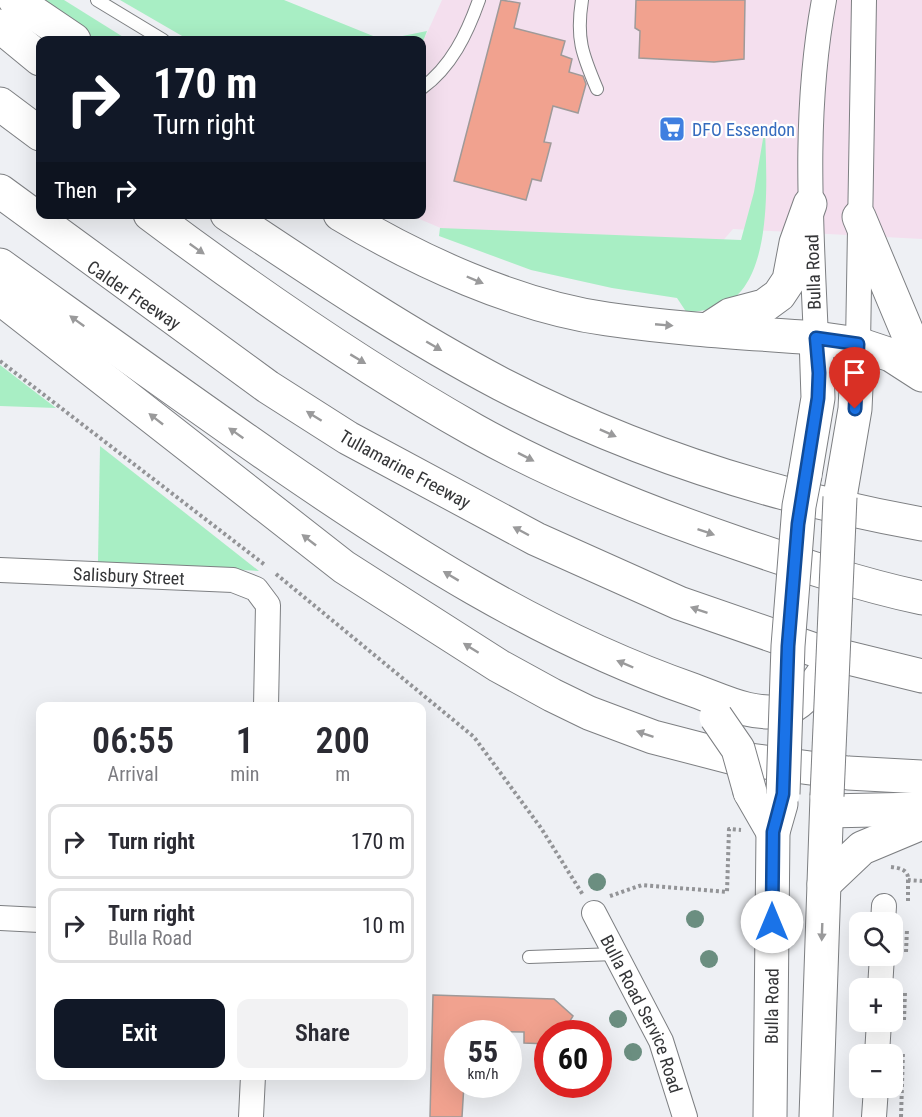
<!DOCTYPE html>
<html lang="en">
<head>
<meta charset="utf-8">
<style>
  :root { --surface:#fff; --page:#f2f2f3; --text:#2b2b33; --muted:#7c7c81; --line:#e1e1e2; --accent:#111827 }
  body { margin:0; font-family:"Roboto Condensed",sans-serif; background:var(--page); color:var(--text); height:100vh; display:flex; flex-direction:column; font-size:22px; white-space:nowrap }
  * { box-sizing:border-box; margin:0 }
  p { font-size:20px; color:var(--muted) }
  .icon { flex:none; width:33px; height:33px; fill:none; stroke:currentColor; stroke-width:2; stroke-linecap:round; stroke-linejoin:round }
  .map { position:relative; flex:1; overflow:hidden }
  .drawer { position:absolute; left:36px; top:702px; width:390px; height:378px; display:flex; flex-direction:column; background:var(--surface); border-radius:12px; box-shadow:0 6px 24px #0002 }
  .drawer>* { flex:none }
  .guide { position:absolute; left:36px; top:36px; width:390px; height:183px; border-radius:12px; box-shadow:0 6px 24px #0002; background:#111827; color:#fff; overflow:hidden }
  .controls { position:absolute; left:849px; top:912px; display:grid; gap:12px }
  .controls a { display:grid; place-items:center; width:54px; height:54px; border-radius:12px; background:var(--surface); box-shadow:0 6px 24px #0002; font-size:30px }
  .speed { position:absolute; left:444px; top:1020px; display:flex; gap:12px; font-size:30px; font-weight:700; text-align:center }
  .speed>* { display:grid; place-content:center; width:78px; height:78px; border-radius:50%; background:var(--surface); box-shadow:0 6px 24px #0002; line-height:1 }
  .speed small { font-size:15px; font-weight:400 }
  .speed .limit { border:9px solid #d22; background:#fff; color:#111 }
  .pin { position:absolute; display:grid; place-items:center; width:51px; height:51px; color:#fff; margin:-62px -26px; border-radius:50% 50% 50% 0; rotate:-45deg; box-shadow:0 0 6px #0007 }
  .pin .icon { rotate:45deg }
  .me { position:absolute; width:66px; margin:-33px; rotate:0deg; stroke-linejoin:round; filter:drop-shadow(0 0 4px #0008) }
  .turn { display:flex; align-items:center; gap:21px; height:126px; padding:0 18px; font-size:27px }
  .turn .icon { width:78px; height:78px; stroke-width:2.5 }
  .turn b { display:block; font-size:42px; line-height:51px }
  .then { display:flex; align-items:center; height:57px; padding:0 18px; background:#0003; gap:12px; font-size:22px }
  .eta { display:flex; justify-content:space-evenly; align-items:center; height:102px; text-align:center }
  .eta b { font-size:36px; font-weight:600; line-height:42px }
  .primary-button { display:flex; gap:12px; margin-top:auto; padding:12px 18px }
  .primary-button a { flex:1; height:69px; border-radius:12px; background:var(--accent); color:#fff; font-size:24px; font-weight:600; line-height:69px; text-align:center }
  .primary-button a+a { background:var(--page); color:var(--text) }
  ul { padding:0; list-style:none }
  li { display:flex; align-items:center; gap:18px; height:75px; margin:0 12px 9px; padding:0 6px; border:3px solid var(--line); border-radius:12px }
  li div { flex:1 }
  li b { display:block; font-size:22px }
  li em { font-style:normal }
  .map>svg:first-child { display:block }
</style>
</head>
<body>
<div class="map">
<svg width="922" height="1117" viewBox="0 0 922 1117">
  <rect width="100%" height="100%" fill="#eef0f4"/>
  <polygon fill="#f4dfee" points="442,0 922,0 922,239 733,229 680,290 450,232 410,215 422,214 422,44"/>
  <g fill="#a8eec4">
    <polygon points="34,0 64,0 128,40 95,40"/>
    <polygon points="120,0 284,0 383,40 427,31 422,44 422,40 189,40"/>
    <path d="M765,127c1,47 11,159 -46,180 -10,3 -22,4 -32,6l-10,-15 -65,-10 -81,-18 -92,-34 1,-8 301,12 13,-48z"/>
    <polygon points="0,365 56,408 0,406"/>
    <polygon points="100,446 259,571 98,562"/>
  </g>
  <g fill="#f1a28f" stroke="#9f9a99" stroke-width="1.5">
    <polygon points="501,0 520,3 514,28 565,41 561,55 572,59 569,72 583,76 586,84 578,113 553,106 544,142 551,143 541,181 532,179 526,200 454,181"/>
    <polygon points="636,0 745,0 744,59 714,62 639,58 640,31 635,28"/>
    <polygon points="433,995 554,999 573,1016 562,1034 548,1034 548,1044 524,1043 524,1032 465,1031 465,1034 458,1034 458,1084 464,1084 462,1117 430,1117"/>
  </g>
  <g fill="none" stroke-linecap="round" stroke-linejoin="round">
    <defs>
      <g id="service">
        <polyline points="97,0 163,40"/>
        <path d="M582,0c-6,38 0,54 15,89"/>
        <path d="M422,88c29,-21 45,-54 57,-88"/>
        <polyline points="529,957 616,954"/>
      </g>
      <g id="minor">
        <path d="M816,338c-5,-115 -13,-224 8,-338"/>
        <polyline points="858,344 864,0"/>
        <path id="s1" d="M0,570l233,10 23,9 12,16 -2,101"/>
        <path id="s2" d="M594,913l67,128 24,76"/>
        <polyline points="0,918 40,920"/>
        <polyline points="883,922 884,906"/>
        <polyline points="880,988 882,956"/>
        <polyline points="877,1054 879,1022"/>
        <polyline points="251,1117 253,1076"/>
        <polyline points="874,1117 876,1088"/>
      </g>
      <g id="primary">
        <polyline points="805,475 818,398 816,338 858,344 855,409 840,497"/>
        <path d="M785,710c22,-10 35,-31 47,-50"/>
        <path id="s3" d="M770,1117l3,-285 8,-28"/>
        <polyline points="816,1117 827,796"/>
      </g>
      <g id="motorway">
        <polyline points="15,0 74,40"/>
        <polyline points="0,26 40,59"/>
        <polyline points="0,104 40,134"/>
        <path id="s4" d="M0,191l268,196 80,51 188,101 143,64 133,46 110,27"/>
        <path d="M150,214c104,78 211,152 324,216 84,47 175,83 266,114 61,21 118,40 182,54"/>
        <path d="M227,214c90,60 179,120 274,170 132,68 276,114 421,140"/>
        <path d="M340,214c78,47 176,92 267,105 69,10 140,14 209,19"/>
        <polyline points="859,217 911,341 922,359"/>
        <path d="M0,265c91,65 181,130 273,194 132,91 267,178 420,231 28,10 62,28 92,20"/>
        <polyline points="0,298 344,567 499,666 552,695 589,713 653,737 734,758 848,773 922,777"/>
        <polyline points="710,328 730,315 764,306 779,295 789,280 796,243 810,204"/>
        <polyline points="858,344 891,355 922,375"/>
        <polyline points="750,792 773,832"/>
        <polyline points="827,811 922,809"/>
        <polyline points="824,884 862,848 922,823"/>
      </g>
    </defs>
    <use href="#service" stroke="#7d7f82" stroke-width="14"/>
    <use href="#minor" stroke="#7d7f82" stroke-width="26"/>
    <use href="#primary" stroke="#7d7f82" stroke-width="35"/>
    <use href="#motorway" stroke="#7d7f82" stroke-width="35"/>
    <g stroke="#939497" stroke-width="4" stroke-dasharray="3 3" stroke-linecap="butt">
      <polyline points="0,361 265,565"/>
      <polyline points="276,574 474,737 541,828 583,895"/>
      <path d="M891,867c9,1 18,3 17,13l14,1"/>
      <polyline points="610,896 642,885 727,892 729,829 741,830"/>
      <polyline points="908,901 908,880"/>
      <polyline points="906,952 907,929"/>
      <polyline points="904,1020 905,992"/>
      <polyline points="901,1117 903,1052"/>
    </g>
    <use href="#service" stroke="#fff" stroke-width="12"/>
    <use href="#minor" stroke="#fff" stroke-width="24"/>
    <use href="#primary" stroke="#fff" stroke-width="33"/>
    <use href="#motorway" stroke="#fff" stroke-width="33"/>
    <defs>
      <g id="primary-bridge">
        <polyline points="783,794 788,646 799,506 805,475"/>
        <polyline points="827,796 840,497"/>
      </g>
      <polyline id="motorway-bridge" points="716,717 738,749 750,792"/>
    </defs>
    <use href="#primary-bridge" stroke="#7d7f82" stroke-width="35" stroke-linecap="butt"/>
    <use href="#motorway-bridge" stroke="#7d7f82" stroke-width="35" stroke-linecap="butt"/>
    <use href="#primary-bridge" stroke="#fff" stroke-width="33"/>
    <use href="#motorway-bridge" stroke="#fff" stroke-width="33"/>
  </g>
  <g fill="#6b8e80">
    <circle cx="597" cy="882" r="9"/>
    <circle cx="695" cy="919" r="9"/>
    <circle cx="709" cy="959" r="9"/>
    <circle cx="618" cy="1019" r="9"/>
    <circle cx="633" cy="1052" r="9"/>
  </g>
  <defs><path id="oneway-solid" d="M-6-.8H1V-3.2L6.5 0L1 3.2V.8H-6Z" transform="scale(1.5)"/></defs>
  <g fill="#9a9a9b">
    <use href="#oneway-solid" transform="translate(197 249) rotate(35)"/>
    <use href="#oneway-solid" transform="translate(475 280) rotate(23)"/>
    <use href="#oneway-solid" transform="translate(77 321) rotate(-144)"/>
    <use href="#oneway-solid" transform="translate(664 325) rotate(5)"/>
    <use href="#oneway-solid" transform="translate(434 346) rotate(30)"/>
    <use href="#oneway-solid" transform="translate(358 359) rotate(31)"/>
    <use href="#oneway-solid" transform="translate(314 416) rotate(-148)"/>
    <use href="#oneway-solid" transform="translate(156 419) rotate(-142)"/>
    <use href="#oneway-solid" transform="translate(236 433) rotate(-145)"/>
    <use href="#oneway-solid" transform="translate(608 433) rotate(24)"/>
    <use href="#oneway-solid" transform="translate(526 457) rotate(27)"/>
    <use href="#oneway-solid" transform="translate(521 531) rotate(-152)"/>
    <use href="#oneway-solid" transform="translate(706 532) rotate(19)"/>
    <use href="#oneway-solid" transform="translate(309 540) rotate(-142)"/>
    <use href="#oneway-solid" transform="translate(451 576) rotate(-149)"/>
    <use href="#oneway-solid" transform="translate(699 610) rotate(-161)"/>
    <use href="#oneway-solid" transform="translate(471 648) rotate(-148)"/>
    <use href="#oneway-solid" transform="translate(625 664) rotate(-157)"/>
    <use href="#oneway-solid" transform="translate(645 734) rotate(-161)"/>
    <use href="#oneway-solid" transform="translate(822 932) rotate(92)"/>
  </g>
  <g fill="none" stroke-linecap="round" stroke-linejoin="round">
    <defs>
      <polyline id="route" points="772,922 773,832 783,794 788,646 798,524 818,398 819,373 816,338 858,344 855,409"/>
    </defs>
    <use href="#route" stroke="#114b97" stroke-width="15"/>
    <use href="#route" stroke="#1a73e8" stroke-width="10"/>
  </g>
  <defs>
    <symbol id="supermarket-square" viewBox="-11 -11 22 22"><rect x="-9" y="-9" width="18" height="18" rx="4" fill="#3f7fe0" stroke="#fff"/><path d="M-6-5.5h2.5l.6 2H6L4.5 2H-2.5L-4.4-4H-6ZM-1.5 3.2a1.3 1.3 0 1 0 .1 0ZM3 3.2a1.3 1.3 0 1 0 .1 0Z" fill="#fff"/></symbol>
  </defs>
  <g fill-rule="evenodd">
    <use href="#supermarket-square" x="657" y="114" width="30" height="30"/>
  </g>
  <g text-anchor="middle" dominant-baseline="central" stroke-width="4.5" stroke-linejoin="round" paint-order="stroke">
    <g font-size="18" fill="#366cbe" stroke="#fff" text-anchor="start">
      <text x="692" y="129">DFO Essendon</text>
    </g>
    <g font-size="18" fill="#343537" stroke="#fff">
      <text transform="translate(813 272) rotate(-92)">Bulla Road</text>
      <text transform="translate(134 295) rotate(34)">Calder Freeway</text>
      <text stroke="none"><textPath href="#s4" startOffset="492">Tullamarine Freeway</textPath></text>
      <text stroke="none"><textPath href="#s1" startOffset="129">Salisbury Street</textPath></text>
      <text stroke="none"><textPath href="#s3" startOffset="111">Bulla Road</textPath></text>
      <text stroke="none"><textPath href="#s2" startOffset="112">Bulla Road Service Road</textPath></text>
    </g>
  </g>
</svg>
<div class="controls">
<a><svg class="icon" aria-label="search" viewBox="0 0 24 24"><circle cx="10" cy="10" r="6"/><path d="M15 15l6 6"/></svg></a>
<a>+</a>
<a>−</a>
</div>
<div class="speed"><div>55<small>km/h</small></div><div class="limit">60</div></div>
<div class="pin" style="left:855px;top:409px;background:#d93025"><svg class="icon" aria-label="arrive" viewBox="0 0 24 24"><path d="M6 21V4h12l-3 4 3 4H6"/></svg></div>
<svg class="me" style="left:772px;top:922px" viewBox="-20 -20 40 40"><circle r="19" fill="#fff"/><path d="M0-13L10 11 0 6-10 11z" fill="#1a73e8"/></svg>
<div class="guide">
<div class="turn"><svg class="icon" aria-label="right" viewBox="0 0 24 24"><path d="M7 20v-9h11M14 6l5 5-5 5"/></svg><div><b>170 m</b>Turn right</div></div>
<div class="then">Then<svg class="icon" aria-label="right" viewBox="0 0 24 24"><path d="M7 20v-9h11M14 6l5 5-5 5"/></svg></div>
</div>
<section class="drawer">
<div class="eta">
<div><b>06:55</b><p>Arrival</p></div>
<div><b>1</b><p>min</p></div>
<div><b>200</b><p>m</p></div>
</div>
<ul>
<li><svg class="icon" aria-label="right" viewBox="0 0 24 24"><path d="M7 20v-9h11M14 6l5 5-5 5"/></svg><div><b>Turn right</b></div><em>170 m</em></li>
<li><svg class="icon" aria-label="right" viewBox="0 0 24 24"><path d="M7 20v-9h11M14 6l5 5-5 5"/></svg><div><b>Turn right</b><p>Bulla Road</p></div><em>10 m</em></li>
</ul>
<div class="primary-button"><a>Exit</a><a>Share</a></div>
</section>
</div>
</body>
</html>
